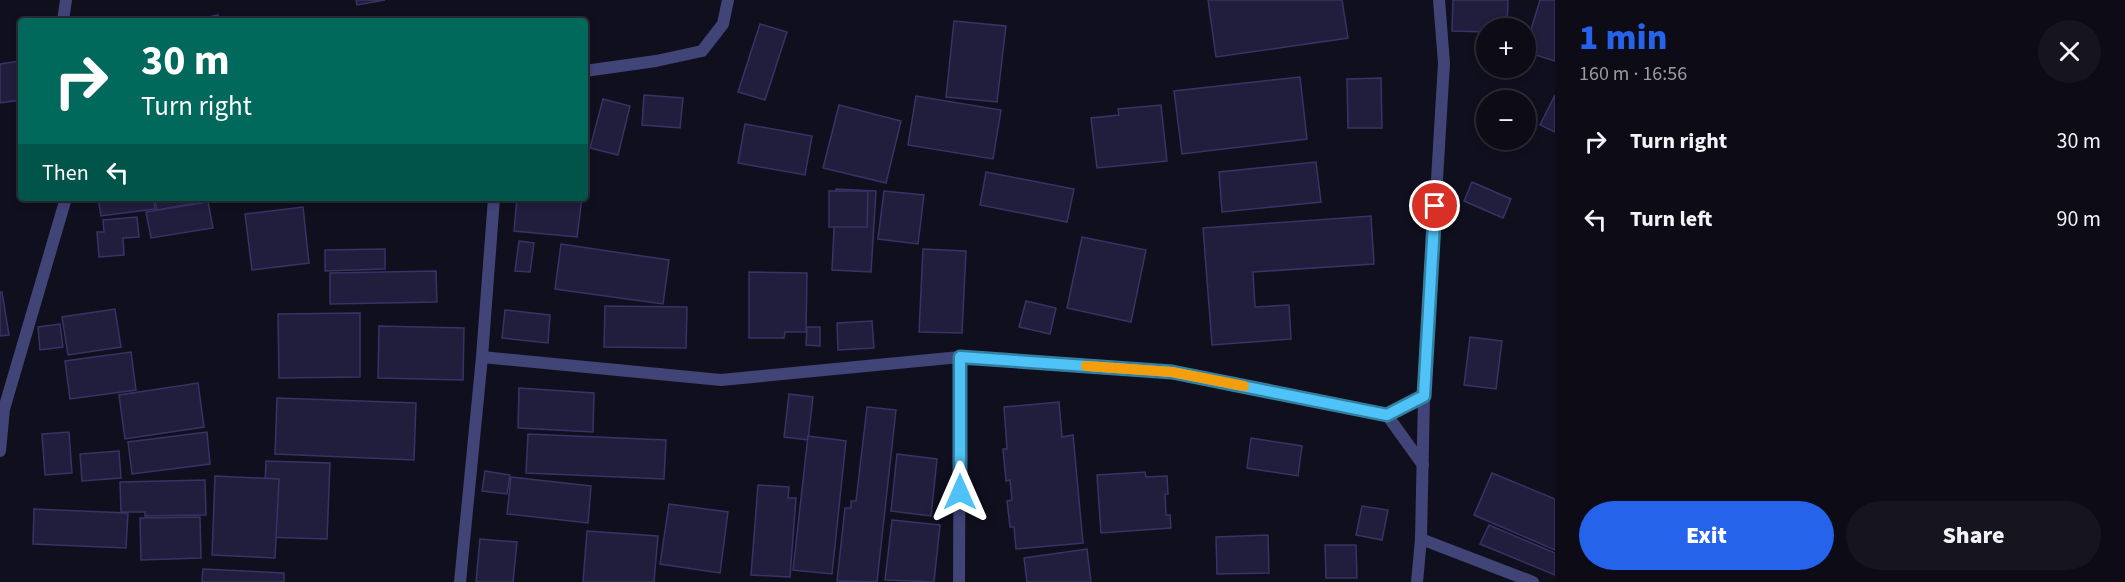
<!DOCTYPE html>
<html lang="en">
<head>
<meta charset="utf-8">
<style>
  :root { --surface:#0c0b16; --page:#15141f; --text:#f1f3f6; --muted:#9a9ba1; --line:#2c2b35; --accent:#2563eb }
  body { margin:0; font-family:"Source Sans 3",sans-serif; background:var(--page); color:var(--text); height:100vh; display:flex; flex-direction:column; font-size:22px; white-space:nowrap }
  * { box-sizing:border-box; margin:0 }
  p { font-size:20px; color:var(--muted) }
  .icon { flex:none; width:33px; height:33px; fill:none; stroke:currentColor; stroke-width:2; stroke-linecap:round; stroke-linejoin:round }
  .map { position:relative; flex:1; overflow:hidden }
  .details { display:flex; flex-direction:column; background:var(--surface); width:570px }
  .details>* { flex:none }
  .guide { position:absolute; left:18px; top:18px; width:570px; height:183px; border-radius:6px; box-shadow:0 3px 9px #0003,0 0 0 2px var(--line); background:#00695c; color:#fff; overflow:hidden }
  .buttons { position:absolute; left:1476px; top:18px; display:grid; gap:12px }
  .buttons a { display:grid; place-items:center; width:60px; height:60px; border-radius:50%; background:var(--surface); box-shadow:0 3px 9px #0003,0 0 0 2px var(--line); font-size:30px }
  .pin { position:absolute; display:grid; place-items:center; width:51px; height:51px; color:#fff; margin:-26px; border:3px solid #fff; border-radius:50%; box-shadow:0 2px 6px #0007 }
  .me { position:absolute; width:66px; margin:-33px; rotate:0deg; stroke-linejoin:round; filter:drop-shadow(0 0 4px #0008) }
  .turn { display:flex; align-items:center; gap:21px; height:126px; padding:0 24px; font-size:27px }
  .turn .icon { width:78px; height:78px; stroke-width:2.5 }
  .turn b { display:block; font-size:42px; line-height:51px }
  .then { display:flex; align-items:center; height:57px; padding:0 24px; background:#0003; gap:12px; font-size:22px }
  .round { display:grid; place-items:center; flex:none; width:63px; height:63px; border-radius:32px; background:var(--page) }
  .overview { display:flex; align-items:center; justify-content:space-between; height:102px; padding:0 24px }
  h1 { font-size:36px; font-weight:800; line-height:45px; color:var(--accent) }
  .cta { display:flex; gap:12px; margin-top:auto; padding:12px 24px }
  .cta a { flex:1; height:69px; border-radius:36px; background:var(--accent); color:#fff; font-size:24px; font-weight:800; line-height:69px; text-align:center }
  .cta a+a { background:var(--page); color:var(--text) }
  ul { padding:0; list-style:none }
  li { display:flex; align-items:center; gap:18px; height:78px; padding:0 24px }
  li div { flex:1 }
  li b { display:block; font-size:22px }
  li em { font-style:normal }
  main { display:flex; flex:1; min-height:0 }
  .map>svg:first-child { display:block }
</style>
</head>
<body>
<main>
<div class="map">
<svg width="1555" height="582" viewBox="0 0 1555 582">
  <rect width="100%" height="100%" fill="#100f1e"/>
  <g fill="#211e3d" stroke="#373366" stroke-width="1.5">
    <polygon points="356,0 385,0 357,5"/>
    <polygon points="1208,0 1342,0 1348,38 1216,57"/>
    <polygon points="1453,0 1508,0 1507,28 1486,28 1486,32 1452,31"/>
    <polygon points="1540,0 1555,0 1555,61 1526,52 1526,46"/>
    <polygon points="218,15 219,21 191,21"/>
    <polygon points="954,21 1006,26 997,102 946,97"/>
    <polygon points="760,24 787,32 765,100 738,92"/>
    <polygon points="19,61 21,72 21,100 0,103 0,64"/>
    <polygon points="1300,77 1307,139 1182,154 1174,91"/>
    <polygon points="1381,78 1382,128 1348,128 1347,79"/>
    <polygon points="644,95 683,98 680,128 642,125"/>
    <polygon points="1555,95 1555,132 1540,125"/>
    <polygon points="916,96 1001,110 993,159 908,145"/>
    <polygon points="603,99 630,106 618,155 590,148"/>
    <polygon points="839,105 901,121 886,183 823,168"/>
    <polygon points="1161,105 1167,161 1097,168 1091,118 1119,115 1118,109"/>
    <polygon points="745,124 812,136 805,175 738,163"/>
    <polygon points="1316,162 1321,202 1222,212 1219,172"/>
    <polygon points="986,172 1074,189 1067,222 980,205"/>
    <polygon points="1472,182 1511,199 1503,218 1464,201"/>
    <polygon points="836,189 876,191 871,272 832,270"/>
    <polygon points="829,191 868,191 867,227 829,227"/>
    <polygon points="884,191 924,195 918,244 878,239"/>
    <polygon points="98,198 154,198 155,209 101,216"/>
    <polygon points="154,198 222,198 157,210"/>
    <polygon points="517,198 582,198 577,237 514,231"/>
    <polygon points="208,202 213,228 151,238 146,212"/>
    <polygon points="303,207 309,263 252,270 245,214"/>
    <polygon points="1371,216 1374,264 1253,272 1255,307 1289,305 1291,339 1212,345 1203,228"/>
    <polygon points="137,217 139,237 123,238 124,255 99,257 97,232 104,232 103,220"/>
    <polygon points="1082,237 1146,250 1131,322 1067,308"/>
    <polygon points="519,241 534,243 530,272 515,271"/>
    <polygon points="561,244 669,260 663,304 555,289"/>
    <polygon points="385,249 385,269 325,271 325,250"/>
    <polygon points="923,249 966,251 962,333 919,332"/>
    <polygon points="436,271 437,302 330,304 330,273"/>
    <polygon points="749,272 807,273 806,332 785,332 784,338 749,338"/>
    <polygon points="0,292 2,292 9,335 0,336"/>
    <polygon points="1026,301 1056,308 1050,334 1019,327"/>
    <polygon points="605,306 687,307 686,348 604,347"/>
    <polygon points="115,309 121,347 68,355 62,317"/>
    <polygon points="505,310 550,315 548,343 502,338"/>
    <polygon points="360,313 360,377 279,378 278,314"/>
    <polygon points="872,321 874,348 838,350 837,323"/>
    <polygon points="60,324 63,347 40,350 38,327"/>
    <polygon points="379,326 464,328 463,380 378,378"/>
    <polygon points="807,327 820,327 820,346 806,345"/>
    <polygon points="1470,337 1502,341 1496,389 1464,385"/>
    <polygon points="131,352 136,390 70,399 65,361"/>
    <polygon points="198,383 204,427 125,439 119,395"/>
    <polygon points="519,388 594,393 593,432 518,428"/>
    <polygon points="789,394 813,397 808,440 784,437"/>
    <polygon points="277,398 416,403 414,460 275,454"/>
    <polygon points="1059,402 1062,437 1073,435 1083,543 1016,549 1014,527 1010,527 1007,501 1012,500 1010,480 1006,481 1003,449 1007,449 1004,407"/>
    <polygon points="867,407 896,410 877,582 837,581 845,508 851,508 851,501 856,501"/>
    <polygon points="69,432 72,473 45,475 42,434"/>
    <polygon points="207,432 210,464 132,474 128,442"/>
    <polygon points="528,434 666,440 664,479 526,473"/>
    <polygon points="808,436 846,441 832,574 793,570"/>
    <polygon points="1251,438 1302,446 1298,476 1247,468"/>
    <polygon points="119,451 121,478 82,481 80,454"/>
    <polygon points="897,454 937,459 931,516 891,511"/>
    <polygon points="266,461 330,463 327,539 263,537"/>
    <polygon points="485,471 510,475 507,494 482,491"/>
    <polygon points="1145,472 1146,477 1167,476 1168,494 1165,494 1166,515 1170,515 1171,528 1101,533 1097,475"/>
    <polygon points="1492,473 1555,499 1555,550 1474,515"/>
    <polygon points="215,476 279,479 275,558 212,555"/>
    <polygon points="511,477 591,486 588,523 507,514"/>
    <polygon points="205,480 206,515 145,516 145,512 121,512 120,482"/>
    <polygon points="758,485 789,487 788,498 796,498 790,577 751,575"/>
    <polygon points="669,504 728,512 720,573 660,564"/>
    <polygon points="1362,506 1388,510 1382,540 1356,535"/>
    <polygon points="34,509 128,513 126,548 33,544"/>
    <polygon points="200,517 201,558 141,560 140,518"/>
    <polygon points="892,520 940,525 934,582 885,580"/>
    <polygon points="1489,525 1555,553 1555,575 1480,544"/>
    <polygon points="587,531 658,536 654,582 583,582"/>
    <polygon points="1268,535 1269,573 1217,574 1216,537"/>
    <polygon points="480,539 517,542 513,582 476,582"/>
    <polygon points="1325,545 1356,545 1357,578 1326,578"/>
    <polygon points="1087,549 1091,582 1027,582 1024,558"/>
    <polygon points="203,569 284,573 284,582 202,582"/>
  </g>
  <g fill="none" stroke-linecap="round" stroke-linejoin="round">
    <g stroke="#404477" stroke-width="12">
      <polyline points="63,21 66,0"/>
      <polyline points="585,71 656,61 702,51 723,24 728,0"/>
      <polyline points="482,357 721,380 960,357 1172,372 1387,415 1424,396"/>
      <polyline points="1387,415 1423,465"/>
      <polyline points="0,451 4,409 66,198"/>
      <polyline points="1421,539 1533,582"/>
      <polyline points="460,582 482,357 494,198"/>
      <polyline points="959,582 960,357"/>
      <polyline points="1417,582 1421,539 1424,396 1444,63 1439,0"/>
    </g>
  </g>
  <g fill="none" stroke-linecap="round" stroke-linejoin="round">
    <defs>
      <polyline id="route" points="960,492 960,357 1172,372 1387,415 1424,396 1435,206"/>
    </defs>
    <use href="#route" stroke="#337fa1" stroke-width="15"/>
    <use href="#route" stroke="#4fc3f7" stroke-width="10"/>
    <polyline stroke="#f59e0b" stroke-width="10" points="1086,366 1172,372 1244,386"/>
  </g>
</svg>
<div class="buttons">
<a>+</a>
<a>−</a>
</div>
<div class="pin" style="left:1435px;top:206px;background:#d93025"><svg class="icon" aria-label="arrive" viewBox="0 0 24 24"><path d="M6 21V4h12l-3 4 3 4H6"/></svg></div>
<svg class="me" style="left:960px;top:492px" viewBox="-20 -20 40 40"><path d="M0-17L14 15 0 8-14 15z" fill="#4fc3f7" stroke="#fff" stroke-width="4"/></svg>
<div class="guide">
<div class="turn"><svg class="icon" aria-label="right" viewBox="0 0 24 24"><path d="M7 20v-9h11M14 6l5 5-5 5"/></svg><div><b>30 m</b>Turn right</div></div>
<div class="then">Then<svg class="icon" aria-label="left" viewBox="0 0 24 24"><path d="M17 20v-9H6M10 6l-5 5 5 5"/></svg></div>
</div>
</div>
<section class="details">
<div class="overview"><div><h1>1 min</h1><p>160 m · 16:56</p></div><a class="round"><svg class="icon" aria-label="close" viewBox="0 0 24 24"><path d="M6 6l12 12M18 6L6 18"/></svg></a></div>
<ul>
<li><svg class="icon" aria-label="right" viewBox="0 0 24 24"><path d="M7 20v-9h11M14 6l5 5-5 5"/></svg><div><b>Turn right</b></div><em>30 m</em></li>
<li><svg class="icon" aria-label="left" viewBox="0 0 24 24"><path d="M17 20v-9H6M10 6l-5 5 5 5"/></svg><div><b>Turn left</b></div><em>90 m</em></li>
</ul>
<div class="cta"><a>Exit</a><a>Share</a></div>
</section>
</main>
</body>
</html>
